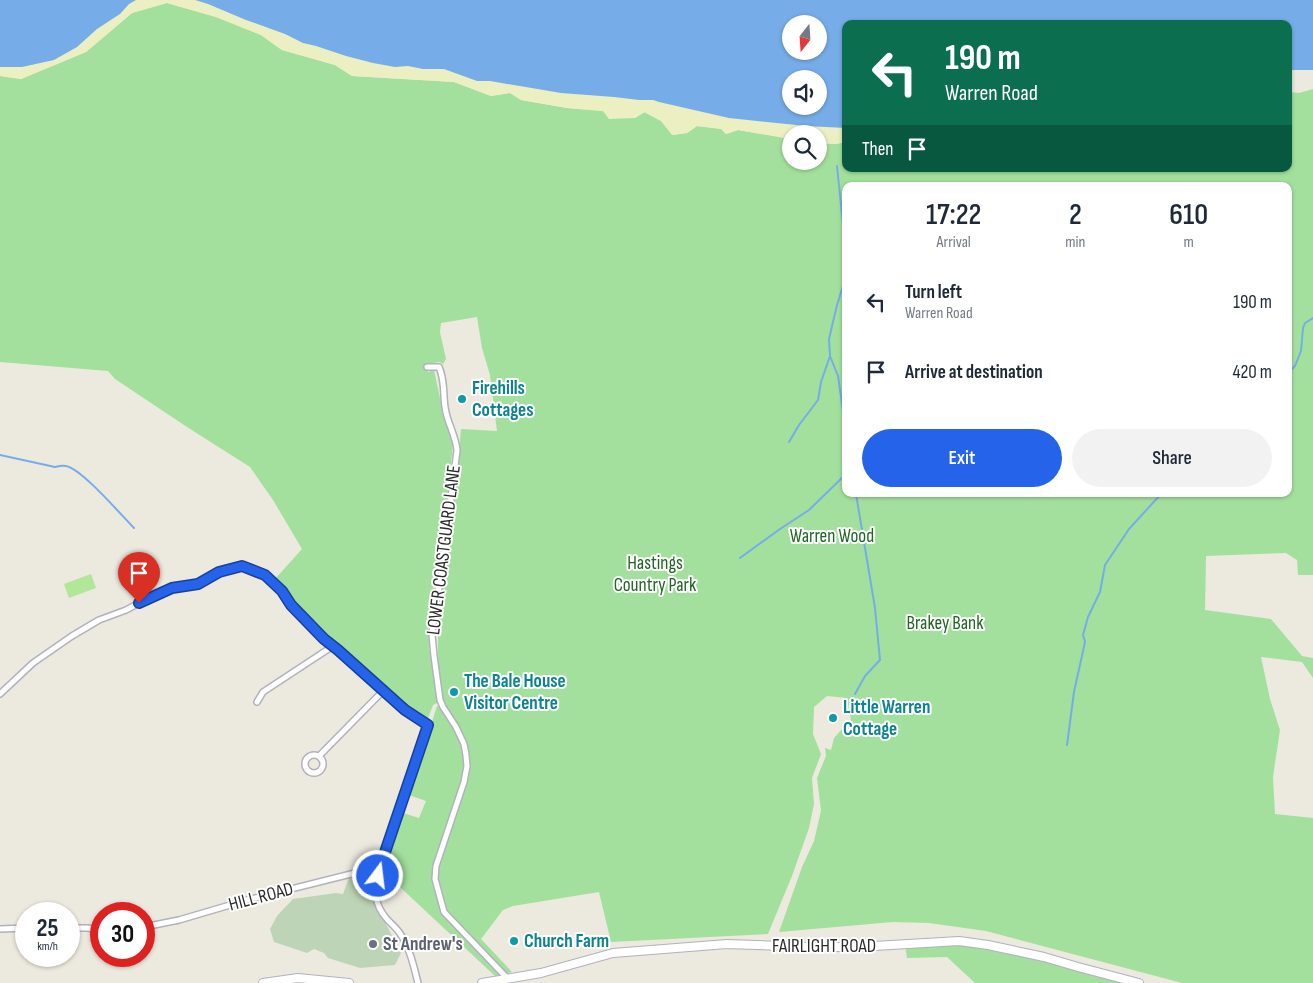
<!DOCTYPE html>
<html lang="en">
<head>
<meta charset="utf-8">
<style>
  :root { --surface:#fff; --page:#f2f2f3; --text:#1f2937; --muted:#747a83; --accent:#2563eb }
  body { margin:0; font-family:"Sofia Sans Condensed",sans-serif; background:var(--page); color:var(--text); height:100vh; display:flex; flex-direction:column; font-size:19px; white-space:nowrap }
  * { box-sizing:border-box; margin:0 }
  p { font-size:16px; color:var(--muted) }
  .icon { flex:none; width:28px; height:28px; fill:none; stroke:currentColor; stroke-width:2; stroke-linecap:round; stroke-linejoin:round }
  .map { position:relative; flex:1; overflow:hidden }
  .sheet { position:absolute; left:842px; top:182px; width:450px; height:315px; display:flex; flex-direction:column; background:var(--surface); border-radius:10px; box-shadow:0 1px 4px #0004 }
  .sheet>* { flex:none }
  .top-card { position:absolute; left:842px; top:20px; width:450px; height:152px; border-radius:10px; box-shadow:0 1px 4px #0004; background:#0b6e4f; color:#fff; overflow:hidden }
  .needle { width:32px; rotate:197deg }
  .fabs { position:absolute; left:782px; top:15px; display:grid; gap:10px }
  .fabs a { display:grid; place-items:center; width:45px; height:45px; border-radius:50%; background:var(--surface); box-shadow:0 1px 4px #0004; font-size:25px }
  .speed { position:absolute; left:15px; top:902px; display:flex; gap:10px; font-size:25px; font-weight:700; text-align:center }
  .speed>* { display:grid; place-content:center; width:65px; height:65px; border-radius:50%; background:var(--surface); box-shadow:0 1px 4px #0004; line-height:1 }
  .speed small { font-size:12px; font-weight:400 }
  .speed .limit { border:8px solid #d22; background:#fff; color:#111 }
  .pin { position:absolute; display:grid; place-items:center; width:42px; height:42px; color:#fff; margin:-51px -21px; border-radius:50% 50% 50% 0; rotate:-45deg; box-shadow:0 0 5px #0007 }
  .pin .icon { rotate:45deg }
  .me { position:absolute; width:55px; margin:-28px; rotate:15deg; stroke-linejoin:round; filter:drop-shadow(0 0 4px #0008) }
  .turn { display:flex; align-items:center; gap:18px; height:105px; padding:0 20px; font-size:22px }
  .turn .icon { width:65px; height:65px; stroke-width:2.5 }
  .turn b { display:block; font-size:35px; line-height:42px }
  .then { display:flex; align-items:center; height:48px; padding:0 20px; background:#0003; gap:10px; font-size:19px }
  .eta { display:flex; justify-content:space-evenly; align-items:center; height:85px; text-align:center }
  .eta b { font-size:30px; font-weight:600; line-height:35px }
  .action { display:flex; gap:10px; margin-top:auto; padding:10px 20px }
  .action a { flex:1; height:58px; border-radius:30px; background:var(--accent); color:#fff; font-size:20px; font-weight:600; line-height:58px; text-align:center }
  .action a+a { background:var(--page); color:var(--text) }
  ul { padding:0; list-style:none }
  li { display:flex; align-items:center; gap:15px; height:70px; padding:0 20px }
  li div { flex:1 }
  li b { display:block; font-size:19px }
  li em { font-style:normal }
  .map>svg:first-child { display:block }
</style>
</head>
<body>
<div class="map">
<svg width="1313" height="983" viewBox="0 0 1313 983">
  <rect width="100%" height="100%" fill="#ece9de"/>
  <g fill="#a3e09d" fill-rule="evenodd">
    <path d="M167,3l49,14 45,18 21,15 53,15 17,11 102,6 37,14 19,-3 11,7 46,8 36,3 32,7 9,-6 17,9 12,14 14,-2 10,-7 25,3 4,5 12,-4 53,9v22h28v-18l17,1 10,-2v27h443v-77l10,1 14,-4v486h-15l-1,-15 -11,-7 -80,3 -1,54 66,9 31,37 11,2v20l-11,-16 -41,-5 9,42 10,31 -7,47 2,37 38,4v165h-131l-196,-52 -57,-8 -36,-1 -114,10 23,-65 12,-26 7,-30 -4,-33 9,-22 -1,-8 6,2 3,-12 17,-19 -5,-21 -19,-2 -13,11 -1,27 8,20 -9,24 2,26 -5,24 -17,48 -24,58 -157,8 -12,-50 -86,14 -10,4 -22,29 31,33 -17,4 -109,-102 7,-29 10,-32 16,5 7,-17 -17,-6 28,-89 5,1 1,-6 -5,-34v-57l13,-70 10,-111 36,2 -7,-56 -8,-27 -5,-31 -36,6 -1,9 6,27 -3,5 -3,-2 -14,2 2,8 6,-2 10,47 9,25 -13,136 -7,8 1,3 -3,9 -3,26 1,25 5,18 5,35 -6,3 -6,16 -20,-13 -74,-65 -31,-31 -27,-33 27,-30 -29,-49 -23,-33 -63,-40 -72,-48 -7,-8 -108,-9v-286l21,3 65,-27 46,-39zM846,186h443v308h-443z"/>
    <polygon points="959,941 1044,957 1139,983 975,983 947,957 907,958 905,944"/>
  </g>
  <path fill="#ebefc2" fill-rule="evenodd" d="M104,0h201l486,51h28l27,-22v113l-10,2 -17,-1v-9h-28v5l-53,-9 -12,4 -5,-5 -24,-3 -10,7 -15,2 -11,-14 -16,-9 -10,6 -26,1 -6,-8 -36,-3 -29,-5 -17,-3 -11,-7 -19,3 -37,-14 -102,-6 -17,-11 -53,-15 -21,-15 -45,-18 -49,-14 -35,10 -46,39 -65,27 -21,-3v-26zM791,79h28v27h-28z"/>
  <polygon fill="#bdd5b6" points="372,874 371,887 374,901 401,953 395,965 360,968 328,958 324,953 314,949 307,953 274,942 270,929 277,916 293,899 336,893 343,894 349,878"/>
  <polygon fill="#b2e699" points="91,574 96,588 69,598 64,584"/>
  <g fill="#76ade8" fill-rule="evenodd">
    <polygon points="0,0 136,0 129,4 120,14 97,29 77,47 54,60 22,67 0,67"/>
    <path d="M195,0h1118v70h-24v-46h-443v104l-40,-2 -77,-8 -70,-16 -6,-2h-14l-25,-3 -53,-4 -71,-12h-13l-33,-12h-21l-15,-3 -13,1 -22,-4 -27,-7 -30,-10 -13,-3 -18,-9 -39,-14 -38,-16zM791,24h28v27h-28zM791,79h28v27h-28z"/>
  </g>
  <g fill="none" stroke-linecap="round" stroke-linejoin="round">
    <g stroke="#76ade8" stroke-width="2">
      <polyline points="837,166 846,253"/>
      <polyline points="830,356 838,376 846,431"/>
      <polyline points="1289,372 1295,366 1301,351 1303,328 1305,323 1313,318"/>
      <polyline points="789,442 799,425 818,400 821,382 830,356 829,339 837,305 846,276"/>
      <path d="M0,455l55,12c4,-1 7,-2 11,-1 16,3 55,49 68,62"/>
      <polyline points="740,558 780,529 809,510 846,474"/>
      <polyline points="855,694 865,676 880,660 875,608 856,494"/>
      <polyline points="1067,745 1074,692 1085,642 1083,635 1088,617 1100,592 1105,565 1129,529 1161,494"/>
    </g>
    <defs>
      <g id="street">
        <path d="M427,367h12c6,13 4,27 6,40 2,16 10,26 12,43l-14,114 -9,51 -2,20 2,21 6,44 3,7 13,20 8,17 2,11 1,11 -3,16 -28,84 -1,13 9,33 64,67"/>
        <path d="M0,694l33,-31 39,-27 27,-16 27,-10 26,-14 20,-8 26,-4 21,-12 23,-6 23,9 17,16 9,14 32,34 15,11 67,60 23,15 -49,145c-3,20 -7,31 7,48 5,6 11,10 15,17 9,14 13,32 17,48"/>
        <polyline points="257,702 263,692 333,646"/>
        <circle cx="314" cy="764" r="9"/>
        <polyline points="320,755 383,691"/>
        <polyline points="144,927 179,920 247,900 359,872 379,870"/>
        <polyline points="69,928 87,928 101,930"/>
        <polyline points="0,929 26,928"/>
      </g>
      <g id="secondary">
        <polyline points="263,983 298,978 349,983"/>
        <polyline points="482,983 541,973 613,953 727,944 810,947 857,947 959,941 988,945 1044,957 1078,967 1139,983"/>
      </g>
    </defs>
    <use href="#street" stroke="#b2b1be" stroke-width="8"/>
    <use href="#secondary" stroke="#b2b1be" stroke-width="10"/>
    <use href="#street" stroke="#fff" stroke-width="5"/>
    <use href="#secondary" stroke="#fff" stroke-width="8"/>
  </g>
  <g fill="none" stroke-linecap="round" stroke-linejoin="round">
    <defs>
      <polyline id="route" points="139,603 172,588 198,584 219,572 242,566 265,575 282,591 291,605 324,639 338,650 405,710 428,725 379,870 378,876"/>
    </defs>
    <use href="#route" stroke="#184099" stroke-width="12"/>
    <use href="#route" stroke="#2563eb" stroke-width="9"/>
  </g>
  <g fill="#0f9aa8" stroke="#fff" stroke-width="2">
    <circle cx="462" cy="399" r="5"/>
    <circle cx="454" cy="692" r="5"/>
    <circle cx="833" cy="718" r="5"/>
    <circle cx="514" cy="941" r="5"/>
  </g>
  <circle fill="#6b7280" stroke="#fff" stroke-width="2" cx="373" cy="944" r="5"/>
  <g text-anchor="middle" dominant-baseline="central" stroke-width="4" stroke-linejoin="round" paint-order="stroke">
    <g font-size="19" font-weight="bold" fill="#0d838f" stroke="#fff" text-anchor="start">
      <text x="472" y="388">Firehills<tspan x="472" dy="22">Cottages</tspan></text>
      <text x="464" y="681">The Bale House<tspan x="464" dy="22">Visitor Centre</tspan></text>
      <text x="843" y="707">Little Warren<tspan x="843" dy="22">Cottage</tspan></text>
      <text x="524" y="941">Church Farm</text>
    </g>
    <g font-size="19" fill="#1e6521" stroke="#fff">
      <text x="832" y="536">Warren Wood</text>
      <text x="655" y="563">Hastings<tspan x="655" dy="22">Country Park</tspan></text>
      <text x="945" y="623">Brakey Bank</text>
    </g>
    <g font-size="19" fill="#2b2b2b" stroke="#fff">
      <text transform="translate(444 550) rotate(-83)">LOWER COASTGUARD LANE</text>
      <text transform="translate(261 897) rotate(-15)">HILL ROAD</text>
      <text x="824" y="946">FAIRLIGHT ROAD</text>
    </g>
    <g font-size="19" font-weight="bold" fill="#5b616d" stroke="#fff" text-anchor="start">
      <text x="383" y="944">St Andrew's</text>
    </g>
  </g>
</svg>
<div class="fabs">
<a><svg class="needle" viewBox="-14 -14 28 28"><path d="M0-13l5 13h-10z" fill="#e53935"/><path d="M0 13l5-13h-10z" fill="#747a83"/></svg></a>
<a><svg class="icon" aria-label="sound" viewBox="0 0 24 24"><path d="M4 9h4l5-4v14l-5-4H4zM17 9q2 3 0 6"/></svg></a>
<a><svg class="icon" aria-label="search" viewBox="0 0 24 24"><circle cx="10" cy="10" r="6"/><path d="M15 15l6 6"/></svg></a>
</div>
<div class="speed"><div>25<small>km/h</small></div><div class="limit">30</div></div>
<div class="pin" style="left:139px;top:603px;background:#d93025"><svg class="icon" aria-label="arrive" viewBox="0 0 24 24"><path d="M6 21V4h12l-3 4 3 4H6"/></svg></div>
<svg class="me" style="left:378px;top:876px" viewBox="-20 -20 40 40"><circle r="17" fill="#2563eb" stroke="#fff" stroke-width="3"/><path d="M0-11L8 9 0 5-8 9z" fill="#fff"/></svg>
<div class="top-card">
<div class="turn"><svg class="icon" aria-label="left" viewBox="0 0 24 24"><path d="M17 20v-9H6M10 6l-5 5 5 5"/></svg><div><b>190 m</b>Warren Road</div></div>
<div class="then">Then<svg class="icon" aria-label="arrive" viewBox="0 0 24 24"><path d="M6 21V4h12l-3 4 3 4H6"/></svg></div>
</div>
<section class="sheet">
<div class="eta">
<div><b>17:22</b><p>Arrival</p></div>
<div><b>2</b><p>min</p></div>
<div><b>610</b><p>m</p></div>
</div>
<ul>
<li><svg class="icon" aria-label="left" viewBox="0 0 24 24"><path d="M17 20v-9H6M10 6l-5 5 5 5"/></svg><div><b>Turn left</b><p>Warren Road</p></div><em>190 m</em></li>
<li><svg class="icon" aria-label="arrive" viewBox="0 0 24 24"><path d="M6 21V4h12l-3 4 3 4H6"/></svg><div><b>Arrive at destination</b></div><em>420 m</em></li>
</ul>
<div class="action"><a>Exit</a><a>Share</a></div>
</section>
</div>
</body>
</html>
